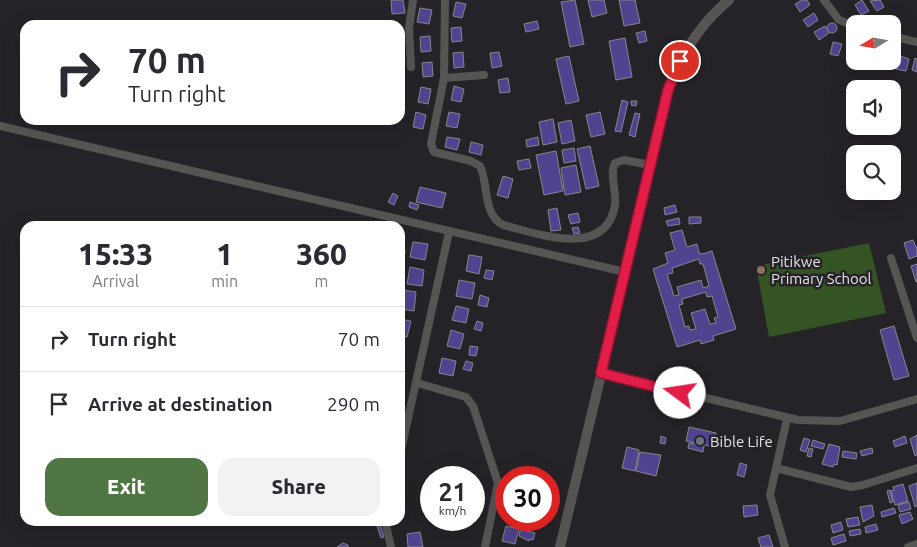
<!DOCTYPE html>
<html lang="en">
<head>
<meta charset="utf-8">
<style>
  :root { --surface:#fff; --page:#f2f2f3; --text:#2b2b33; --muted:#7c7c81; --line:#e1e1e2; --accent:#4f7643 }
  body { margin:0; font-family:Ubuntu,sans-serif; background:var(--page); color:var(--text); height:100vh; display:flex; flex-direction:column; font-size:19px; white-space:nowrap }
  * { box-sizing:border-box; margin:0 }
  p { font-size:16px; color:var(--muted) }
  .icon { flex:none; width:28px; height:28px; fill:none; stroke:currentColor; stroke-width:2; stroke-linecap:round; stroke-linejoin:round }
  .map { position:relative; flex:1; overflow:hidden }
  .panel { position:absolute; left:20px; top:221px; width:385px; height:305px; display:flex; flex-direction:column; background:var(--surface); border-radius:15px; box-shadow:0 5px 20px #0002 }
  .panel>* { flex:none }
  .banner { position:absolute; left:20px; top:20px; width:385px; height:105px; border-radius:15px; box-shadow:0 5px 20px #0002; background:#fff; color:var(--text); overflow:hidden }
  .needle { width:32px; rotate:259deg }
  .controls { position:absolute; left:846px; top:15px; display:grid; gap:10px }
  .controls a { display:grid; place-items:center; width:55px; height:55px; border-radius:10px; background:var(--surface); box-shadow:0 5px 20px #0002; font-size:25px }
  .speed { position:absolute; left:420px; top:466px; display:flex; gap:10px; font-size:25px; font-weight:700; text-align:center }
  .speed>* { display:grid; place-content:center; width:65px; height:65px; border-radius:50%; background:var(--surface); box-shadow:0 5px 20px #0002; line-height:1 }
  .speed small { font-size:12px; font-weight:400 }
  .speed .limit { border:8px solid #d22; background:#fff; color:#111 }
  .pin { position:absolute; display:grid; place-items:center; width:42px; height:42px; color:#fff; margin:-21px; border:2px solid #fff; border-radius:50%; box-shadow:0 1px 5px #0007 }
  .me { position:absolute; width:55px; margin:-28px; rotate:284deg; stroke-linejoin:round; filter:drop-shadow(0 0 4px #0008) }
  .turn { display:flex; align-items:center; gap:18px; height:105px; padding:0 25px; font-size:22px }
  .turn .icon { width:65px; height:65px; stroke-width:2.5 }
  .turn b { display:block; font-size:35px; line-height:42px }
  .eta { display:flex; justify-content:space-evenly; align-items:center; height:85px; text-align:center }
  .eta b { font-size:30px; font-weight:800; line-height:35px }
  .cta { display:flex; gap:10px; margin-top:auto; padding:10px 25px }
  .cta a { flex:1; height:58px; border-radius:15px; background:var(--accent); color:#fff; font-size:20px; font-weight:800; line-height:58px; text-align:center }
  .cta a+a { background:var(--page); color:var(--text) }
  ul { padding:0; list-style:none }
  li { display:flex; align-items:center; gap:15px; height:65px; padding:0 25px; border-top:1px solid var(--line) }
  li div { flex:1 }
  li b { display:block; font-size:19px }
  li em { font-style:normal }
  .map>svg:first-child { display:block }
</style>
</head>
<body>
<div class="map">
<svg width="917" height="547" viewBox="0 0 917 547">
  <rect width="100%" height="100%" fill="#252327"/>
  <polygon fill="#345424" points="869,243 886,313 769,337 756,266"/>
  <g fill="#504390" stroke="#87878c" fill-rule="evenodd">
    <polygon points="391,0 403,0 405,13 392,14"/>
    <polygon points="575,0 584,44 570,47 561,2"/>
    <polygon points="588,0 604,0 607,13 592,17"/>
    <polygon points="619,0 635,0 640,23 624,26"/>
    <polygon points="802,0 807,0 810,5 800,12 795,4"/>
    <polygon points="862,0 869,11 861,15 855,5"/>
    <polygon points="880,0 884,7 877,11 870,1"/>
    <polygon points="456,2 466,4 462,18 453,16"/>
    <polygon points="420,8 432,10 429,24 417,22"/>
    <polygon points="814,13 818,20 808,27 803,20"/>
    <polygon points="537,21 539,29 526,32 524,24"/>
    <circle cx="832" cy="28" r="5"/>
    <polygon points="825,26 829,33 819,40 814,32"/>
    <polygon points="400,27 402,46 400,46"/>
    <polygon points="461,27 462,41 452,42 451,28"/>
    <polygon points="645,31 647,41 639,43 636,33"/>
    <polygon points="430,36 431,51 421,52 420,37"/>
    <polygon points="625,38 632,77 616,80 609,41"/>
    <polygon points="833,42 842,44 838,56 830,54"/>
    <polygon points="852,42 855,43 855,56 848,54"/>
    <polygon points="463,52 464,67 454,68 453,53"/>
    <polygon points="499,52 502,66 492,68 490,53"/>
    <polygon points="400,55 403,74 400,74"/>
    <polygon points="569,56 579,101 566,104 556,59"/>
    <polygon points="900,56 909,59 906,71 896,69"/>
    <polygon points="915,58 917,59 917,72 912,70"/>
    <polygon points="881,61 891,61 890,66 881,63"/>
    <polygon points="432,62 433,76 423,77 422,63"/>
    <polygon points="508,78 510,92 500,93 498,80"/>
    <polygon points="454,86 464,89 461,102 451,100"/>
    <polygon points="421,87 431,89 428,104 418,102"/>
    <polygon points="622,100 628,102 621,132 615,131"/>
    <polygon points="631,101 637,101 636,106 631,105"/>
    <polygon points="416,112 426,115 423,129 413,127"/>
    <polygon points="449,112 460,114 457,128 446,126"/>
    <polygon points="600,112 605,134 591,137 586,115"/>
    <polygon points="635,113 640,114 635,137 629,135"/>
    <polygon points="553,119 557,142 543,145 539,122"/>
    <polygon points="571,120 575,141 562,144 558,123"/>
    <polygon points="447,137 460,139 457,150 445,147"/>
    <polygon points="538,137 539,145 527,147 526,140"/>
    <polygon points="471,142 483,145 481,155 469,152"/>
    <polygon points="590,146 599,186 586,189 577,149"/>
    <polygon points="574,148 576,161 564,163 562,150"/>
    <polygon points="556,151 563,191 544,195 536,155"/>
    <polygon points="529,159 531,168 519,170 517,161"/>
    <polygon points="576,165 581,192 565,195 561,168"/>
    <polygon points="503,176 513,179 508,198 497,195"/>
    <polygon points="420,187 446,193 442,208 416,202"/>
    <polygon points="393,193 398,196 394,205 388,202"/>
    <polygon points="410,202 419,205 417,210 409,207"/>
    <polygon points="675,205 677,212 665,215 664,208"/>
    <polygon points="557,208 561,230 551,231 548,210"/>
    <polygon points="578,213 580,222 571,224 568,215"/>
    <polygon points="689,217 701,217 701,223 689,224"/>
    <polygon points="679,218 680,224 668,226 666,221"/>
    <polygon points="578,227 580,233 574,234 572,228"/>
    <path d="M682,230l5,17 10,-3 2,9 4,1 9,-3 24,78 -23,7 1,4 -13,4 -1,-4 -23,7 -24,-78 15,-6 -3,-10 10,-3 -5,-17zM699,259l1,5h3l6,22 -6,2 -2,-8 -24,7 2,8 -5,1 -7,-22 6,-1 -1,-5zM706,292l1,5 5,-1 6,21 -4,1 2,5 -6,1 -5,-15 -14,4 5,16 -6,1 -1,-4 -4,1 -6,-22 4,-1 -1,-5z"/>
    <polygon points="913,240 917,249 917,256 909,259 904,243"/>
    <polygon points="413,242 428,244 425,260 410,257"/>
    <polygon points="400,249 405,250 404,259 400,259"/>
    <polygon points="469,255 482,257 479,274 466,271"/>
    <polygon points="917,264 917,282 916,282 911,266"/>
    <polygon points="410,267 424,270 422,286 407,284"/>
    <polygon points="486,270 494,271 492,280 484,278"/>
    <polygon points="459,280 475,283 472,299 456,296"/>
    <polygon points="403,290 416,292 414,311 401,309"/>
    <polygon points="480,295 489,298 487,307 478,305"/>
    <polygon points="456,306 469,309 466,323 452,320"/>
    <polygon points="400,319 411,321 407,337 400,335"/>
    <polygon points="477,321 483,323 481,331 474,329"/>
    <polygon points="894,326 909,376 894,380 880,330"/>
    <polygon points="451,330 464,334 460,349 447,346"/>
    <polygon points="470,346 478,347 476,356 469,355"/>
    <polygon points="400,349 403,350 400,365"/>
    <polygon points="442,358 456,361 453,376 439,373"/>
    <polygon points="466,361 473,363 471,371 463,369"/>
    <polygon points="691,374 697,375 696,379 690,378"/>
    <polygon points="689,427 716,433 715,437 718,438 717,445 714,447 686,441"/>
    <polygon points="917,435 917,455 915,456 910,439"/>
    <polygon points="661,436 666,438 665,444 660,443"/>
    <polygon points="905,436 907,443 895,447 893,441"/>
    <polygon points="804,438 810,440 806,452 800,450"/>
    <polygon points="813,440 825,444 823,449 811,446"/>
    <polygon points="689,443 704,446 703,452 688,448"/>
    <polygon points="829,444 840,447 837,465 834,464 833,467 822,464"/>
    <polygon points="627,447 639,450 635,471 622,468"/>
    <polygon points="809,448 813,449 811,457 807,456"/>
    <polygon points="872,448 873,453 862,456 860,451"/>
    <polygon points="843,451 857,453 856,459 842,457"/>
    <polygon points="640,452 661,455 656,476 636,471"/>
    <polygon points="740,463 747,465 744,477 737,475"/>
    <polygon points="917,483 917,506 915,507 909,486"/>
    <polygon points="903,484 908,501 895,505 891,491 894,490 893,487"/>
    <polygon points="890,490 893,502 890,503 887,491"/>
    <polygon points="909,502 911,509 900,512 898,505"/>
    <polygon points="757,505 758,515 744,517 743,506"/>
    <polygon points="872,505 874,516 863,522 860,507"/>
    <polygon points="894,508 896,513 882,517 881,512"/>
    <polygon points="910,512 913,519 902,524 899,515"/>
    <polygon points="858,517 860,525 848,527 846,519"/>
    <polygon points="510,520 543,520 541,528"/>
    <polygon points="841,522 843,530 833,533 831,525"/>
    <polygon points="876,524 878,530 866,533 865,527"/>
    <polygon points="380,525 384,537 381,538 377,526"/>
    <polygon points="506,526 519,529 515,544 502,541"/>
    <polygon points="860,529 861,534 850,536 849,531"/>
    <polygon points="524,530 535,533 533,540 529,539 529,541 519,536 520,531"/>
    <polygon points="420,532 423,547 408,547 407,534"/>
    <polygon points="844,534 846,541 833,545 831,538"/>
    <polygon points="769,535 773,547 761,547 758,538"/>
    <polygon points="343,543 348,545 348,547 337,547"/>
  </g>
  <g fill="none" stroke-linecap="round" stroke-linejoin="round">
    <g stroke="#575554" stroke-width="8">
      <path d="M445,0l-1,78 -13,66 3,8 37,9 9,5c9,18 2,48 23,59 33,8 103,35 112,-20 2,-13 -6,-30 0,-42l9,-3 26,5"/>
      <polyline points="824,0 839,20 855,26"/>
      <polyline points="892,36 917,42"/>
      <polyline points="411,67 409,28 413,0"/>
      <polyline points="444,78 484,75"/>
      <polyline points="0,126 625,272"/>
      <polyline points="891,258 917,338"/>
      <polyline points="601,373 798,420 840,421 917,399"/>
      <polyline points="417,383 466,397 473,406 498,483 485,547"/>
      <polyline points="400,455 449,232"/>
      <polyline points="776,468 851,487 863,485 917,468"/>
      <polyline points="385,521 391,547"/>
      <polyline points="785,547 770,495 787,419"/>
      <polyline points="908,547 917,544"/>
    </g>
    <path stroke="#575554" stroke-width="10" d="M560,547l112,-470c14,-30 31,-56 57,-77"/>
  </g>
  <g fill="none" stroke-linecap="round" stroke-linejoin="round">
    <defs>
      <polyline id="route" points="680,61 668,90 601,373 680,393"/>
    </defs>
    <use href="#route" stroke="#92132f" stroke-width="12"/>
    <use href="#route" stroke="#e11d48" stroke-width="9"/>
  </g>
  <circle fill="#8d6e63" stroke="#252327" stroke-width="2" cx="761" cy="270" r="5"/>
  <circle fill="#6b7280" stroke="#252327" stroke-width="2" cx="700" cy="441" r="5"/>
  <g text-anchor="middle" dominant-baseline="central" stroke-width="5" stroke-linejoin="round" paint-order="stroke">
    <g font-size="15" fill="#e3e2e4" stroke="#252327" text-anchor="start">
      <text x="771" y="261">Pitikwe<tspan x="771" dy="17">Primary School</tspan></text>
      <text x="710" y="441">Bible Life</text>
    </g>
  </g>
</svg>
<div class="controls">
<a><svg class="needle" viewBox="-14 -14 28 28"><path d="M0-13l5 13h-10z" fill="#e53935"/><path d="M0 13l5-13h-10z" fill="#7c7c81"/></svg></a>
<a><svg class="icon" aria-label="sound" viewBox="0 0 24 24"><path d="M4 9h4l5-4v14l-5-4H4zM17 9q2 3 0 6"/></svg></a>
<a><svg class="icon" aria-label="search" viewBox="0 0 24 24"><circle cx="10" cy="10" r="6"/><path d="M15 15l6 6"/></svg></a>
</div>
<div class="speed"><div>21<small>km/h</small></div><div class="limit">30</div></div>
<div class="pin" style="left:680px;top:61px;background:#d93025"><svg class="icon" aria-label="arrive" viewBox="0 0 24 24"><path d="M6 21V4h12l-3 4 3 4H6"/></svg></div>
<svg class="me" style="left:680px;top:393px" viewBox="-20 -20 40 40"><circle r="19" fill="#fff"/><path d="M0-13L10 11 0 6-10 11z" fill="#e11d48"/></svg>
<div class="banner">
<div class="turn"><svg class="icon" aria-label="right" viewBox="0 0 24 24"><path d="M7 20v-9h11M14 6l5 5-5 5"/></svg><div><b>70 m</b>Turn right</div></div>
</div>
<section class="panel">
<div class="eta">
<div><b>15:33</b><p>Arrival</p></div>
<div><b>1</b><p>min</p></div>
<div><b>360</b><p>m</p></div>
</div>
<ul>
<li><svg class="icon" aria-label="right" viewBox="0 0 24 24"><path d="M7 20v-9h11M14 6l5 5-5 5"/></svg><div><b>Turn right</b></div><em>70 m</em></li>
<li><svg class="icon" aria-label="arrive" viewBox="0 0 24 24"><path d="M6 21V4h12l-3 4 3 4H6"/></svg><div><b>Arrive at destination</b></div><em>290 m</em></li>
</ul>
<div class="cta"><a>Exit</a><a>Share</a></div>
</section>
</div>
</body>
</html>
